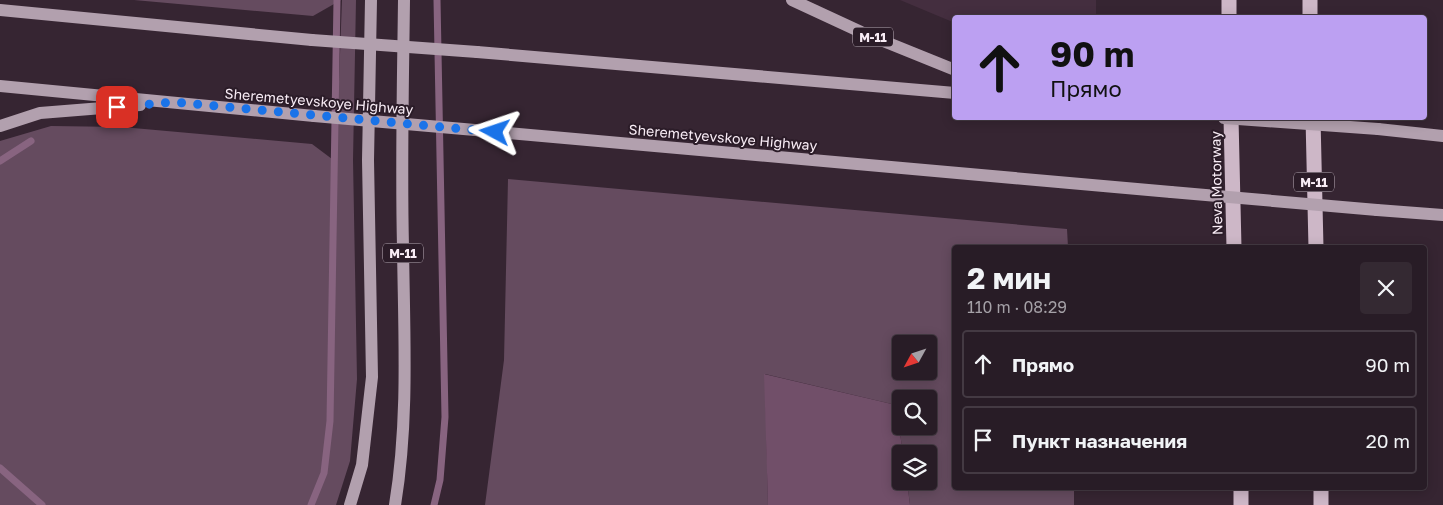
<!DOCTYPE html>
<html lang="ru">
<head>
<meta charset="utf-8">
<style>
  :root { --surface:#281c26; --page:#342932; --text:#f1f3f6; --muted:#a5a1a7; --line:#443a43 }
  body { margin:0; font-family:"Golos Text",sans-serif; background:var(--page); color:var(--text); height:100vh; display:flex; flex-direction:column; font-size:19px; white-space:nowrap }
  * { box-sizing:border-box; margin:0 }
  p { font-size:16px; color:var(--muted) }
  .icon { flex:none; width:28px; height:28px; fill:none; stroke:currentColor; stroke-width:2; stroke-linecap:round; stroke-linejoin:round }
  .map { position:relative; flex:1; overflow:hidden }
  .drawer { position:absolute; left:952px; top:245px; width:475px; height:245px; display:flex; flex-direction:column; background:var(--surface); border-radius:5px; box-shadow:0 2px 12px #0003,0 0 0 1px var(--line) }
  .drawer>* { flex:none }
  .guide { position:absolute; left:952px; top:15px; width:475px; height:105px; border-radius:5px; box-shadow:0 2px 12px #0003,0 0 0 1px var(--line); background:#bca0f2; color:#111; overflow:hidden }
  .needle { width:32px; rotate:230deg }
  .tools { position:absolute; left:892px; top:335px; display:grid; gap:10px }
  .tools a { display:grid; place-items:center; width:45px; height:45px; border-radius:5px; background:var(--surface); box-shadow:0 2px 12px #0003,0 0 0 1px var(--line); font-size:25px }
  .pin { position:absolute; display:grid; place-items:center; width:42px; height:42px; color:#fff; margin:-21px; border-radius:10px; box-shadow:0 2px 8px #0006 }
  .me { position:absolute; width:55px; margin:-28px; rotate:275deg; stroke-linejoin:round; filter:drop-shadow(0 0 4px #0008) }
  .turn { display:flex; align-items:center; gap:18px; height:105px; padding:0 15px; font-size:22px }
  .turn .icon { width:65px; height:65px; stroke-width:2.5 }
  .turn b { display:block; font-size:35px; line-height:42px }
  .round { display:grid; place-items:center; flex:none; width:52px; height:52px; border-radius:5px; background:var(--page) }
  .overview { display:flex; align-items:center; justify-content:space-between; height:85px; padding:0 15px }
  h1 { font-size:30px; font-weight:700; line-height:38px }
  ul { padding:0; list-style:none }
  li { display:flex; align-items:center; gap:15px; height:68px; margin:0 10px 8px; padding:0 5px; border:2px solid var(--line); border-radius:5px }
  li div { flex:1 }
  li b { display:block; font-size:19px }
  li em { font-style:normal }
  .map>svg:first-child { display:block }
</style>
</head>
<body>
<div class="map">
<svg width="1443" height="505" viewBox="0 0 1443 505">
  <rect width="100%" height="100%" fill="#362532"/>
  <polygon fill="#442e3f" points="900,0 1096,0 1096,17 955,18 955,23"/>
  <g fill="#654b5f" fill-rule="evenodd">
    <polygon points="134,0 341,0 313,16"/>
    <polygon points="342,0 356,0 353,160 357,379 350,461 336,505 0,505 0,141 51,126 122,127 312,144 336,162"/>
    <path d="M508,179l559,50 1,18 -113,1v240h119v17h-164l-3,-24h22v-27h-26l-7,-49 -131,-31 3,131h-283l19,-145zM901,344h28v27h-28zM901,399h28v27h-28z"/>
  </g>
  <polygon fill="#714f69" points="764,374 896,405 903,454 901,454 901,481 907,481 910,505 768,505"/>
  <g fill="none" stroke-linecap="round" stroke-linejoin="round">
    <g stroke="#886480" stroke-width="7">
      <polyline points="0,161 31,141"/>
      <polyline points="0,468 42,505"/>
      <polyline points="311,505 324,473 330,421 337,0"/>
      <polyline points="434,505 440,480 445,417 437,0"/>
    </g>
    <g stroke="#b2a0ae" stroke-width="12">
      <polyline points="792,0 861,32 955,70"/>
      <polyline points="0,10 312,40"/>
      <polyline points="477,52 955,93"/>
      <polyline points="0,86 314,116"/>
      <polyline points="0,126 40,113 140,105"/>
      <polyline points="1378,129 1443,136"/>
      <polyline points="475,130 1171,192"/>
      <polyline points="1377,210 1443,215"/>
      <polyline points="350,505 362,465 372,377 368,160 371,0"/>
      <path d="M395,505c14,-85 9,-172 8,-258 -2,-82 0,-165 1,-247"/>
    </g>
    <g stroke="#cdb7c7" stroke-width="15">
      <polyline points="1229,0 1229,18"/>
      <polyline points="1310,0 1310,18"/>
      <polyline points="1231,118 1234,248"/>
      <polyline points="1313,118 1316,248"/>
      <polyline points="1241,488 1241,505"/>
      <polyline points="1321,488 1321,505"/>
    </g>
    <g stroke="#b2a0ae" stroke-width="12">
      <polyline points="312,40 477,52"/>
      <polyline points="314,116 475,130"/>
      <polyline points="1224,118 1378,129"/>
      <polyline points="1171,192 1377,210"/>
    </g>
  </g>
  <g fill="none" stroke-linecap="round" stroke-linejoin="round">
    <polyline stroke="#1a73e8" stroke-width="9" stroke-dasharray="0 16.2" points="117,107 174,102 495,132"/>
  </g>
  <g text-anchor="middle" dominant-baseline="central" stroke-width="4" stroke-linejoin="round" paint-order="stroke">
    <g fill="#2b1c28" stroke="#baaeb8" stroke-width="1">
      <rect x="853" y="27.5" width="40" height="19" rx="4"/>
      <rect x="1294" y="172.5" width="40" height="19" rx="4"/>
      <rect x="383" y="243.5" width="40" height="19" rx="4"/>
    </g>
    <g font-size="12" font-weight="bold" fill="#f8ecf5">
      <text x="873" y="37">М-11</text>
      <text x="1314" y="182">М-11</text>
      <text x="403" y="253">М-11</text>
    </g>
    <g font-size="14" fill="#f8ecf5" stroke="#2b1c28">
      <text transform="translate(319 101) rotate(5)">Sheremetyevskoye Highway</text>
      <text transform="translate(723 137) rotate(5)">Sheremetyevskoye Highway</text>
      <text transform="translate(1216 183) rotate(-91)">Neva Motorway</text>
    </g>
  </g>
</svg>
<div class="tools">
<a><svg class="needle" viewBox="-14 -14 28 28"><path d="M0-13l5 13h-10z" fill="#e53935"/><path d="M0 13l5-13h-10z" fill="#a5a1a7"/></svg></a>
<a><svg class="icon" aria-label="search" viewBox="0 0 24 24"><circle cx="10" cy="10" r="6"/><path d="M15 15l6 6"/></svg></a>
<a><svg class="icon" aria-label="layers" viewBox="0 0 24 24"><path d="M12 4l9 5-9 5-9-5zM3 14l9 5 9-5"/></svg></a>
</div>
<div class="pin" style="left:117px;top:107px;background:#d93025"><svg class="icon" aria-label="arrive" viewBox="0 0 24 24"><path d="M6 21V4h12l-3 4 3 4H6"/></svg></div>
<svg class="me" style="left:495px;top:132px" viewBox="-20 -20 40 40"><path d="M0-17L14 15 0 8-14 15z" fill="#1a73e8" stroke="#fff" stroke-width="4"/></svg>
<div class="guide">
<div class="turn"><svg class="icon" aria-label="ahead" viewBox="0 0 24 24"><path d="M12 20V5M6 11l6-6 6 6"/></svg><div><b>90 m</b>Прямо</div></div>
</div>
<section class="drawer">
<div class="overview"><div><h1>2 мин</h1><p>110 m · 08:29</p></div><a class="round"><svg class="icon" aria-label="close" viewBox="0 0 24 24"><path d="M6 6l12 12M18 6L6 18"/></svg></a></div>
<ul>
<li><svg class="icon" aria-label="ahead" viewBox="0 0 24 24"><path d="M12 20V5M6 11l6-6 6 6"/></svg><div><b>Прямо</b></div><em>90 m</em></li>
<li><svg class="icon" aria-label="arrive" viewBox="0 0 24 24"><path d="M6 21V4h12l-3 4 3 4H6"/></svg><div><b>Пункт назначения</b></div><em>20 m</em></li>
</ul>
</section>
</div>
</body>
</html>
